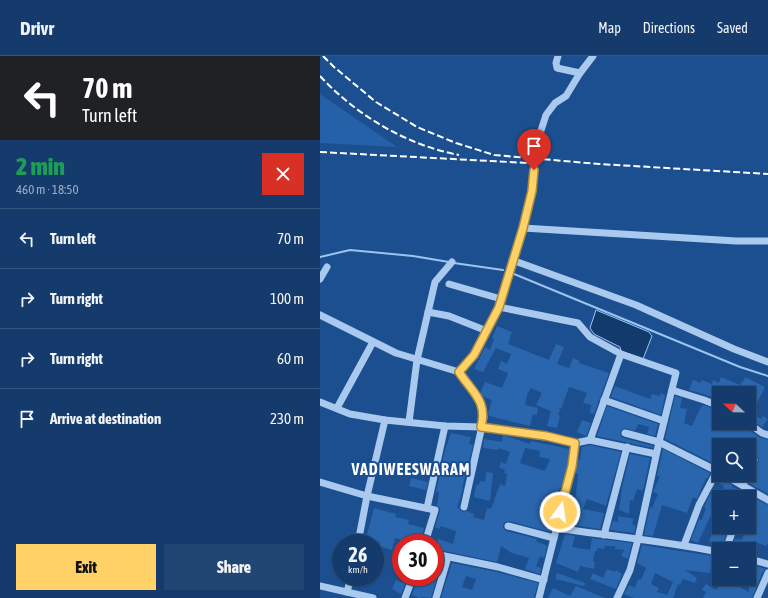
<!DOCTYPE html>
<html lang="en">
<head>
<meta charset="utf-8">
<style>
  :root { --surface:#143b6b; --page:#214673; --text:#f1f3f6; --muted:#9dadc1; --line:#33557e; --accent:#ffd166 }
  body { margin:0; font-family:"Asap Condensed",sans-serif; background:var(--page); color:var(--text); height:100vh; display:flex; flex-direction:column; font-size:15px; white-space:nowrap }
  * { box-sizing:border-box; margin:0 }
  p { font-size:13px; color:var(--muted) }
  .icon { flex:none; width:22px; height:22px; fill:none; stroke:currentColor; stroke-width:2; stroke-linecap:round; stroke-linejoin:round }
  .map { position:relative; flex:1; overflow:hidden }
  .panel { display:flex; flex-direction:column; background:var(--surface); width:320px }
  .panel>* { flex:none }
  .hud { background:#202124; color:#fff; overflow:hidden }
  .needle { width:26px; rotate:292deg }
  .buttons { position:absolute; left:392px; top:330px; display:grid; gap:8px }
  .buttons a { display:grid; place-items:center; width:44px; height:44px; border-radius:0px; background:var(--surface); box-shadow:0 1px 3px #0004,0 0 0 1px var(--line); font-size:20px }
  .speed { position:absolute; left:12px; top:478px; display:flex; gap:8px; font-size:20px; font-weight:700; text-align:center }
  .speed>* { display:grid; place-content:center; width:52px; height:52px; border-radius:50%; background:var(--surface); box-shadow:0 1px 3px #0004,0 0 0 1px var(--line); line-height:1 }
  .speed small { font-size:10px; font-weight:400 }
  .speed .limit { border:6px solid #d22; background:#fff; color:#111 }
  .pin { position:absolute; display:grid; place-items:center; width:34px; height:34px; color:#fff; margin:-41px -17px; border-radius:50% 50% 50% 0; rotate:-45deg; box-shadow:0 0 4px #0007 }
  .pin .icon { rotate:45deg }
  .me { position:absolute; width:44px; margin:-22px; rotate:14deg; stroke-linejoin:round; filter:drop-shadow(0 0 3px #0008) }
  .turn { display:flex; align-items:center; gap:14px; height:84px; padding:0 16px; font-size:18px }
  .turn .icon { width:52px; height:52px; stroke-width:2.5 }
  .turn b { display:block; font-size:28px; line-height:34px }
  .round { display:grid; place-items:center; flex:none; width:42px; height:42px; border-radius:0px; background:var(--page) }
  .headline { display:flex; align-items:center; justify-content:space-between; height:68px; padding:0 16px }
  h1 { font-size:24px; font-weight:800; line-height:30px; color:#1e9e55 }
  .primary-button { display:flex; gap:8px; margin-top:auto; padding:8px 16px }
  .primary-button a { flex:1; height:46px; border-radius:0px; background:var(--accent); color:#111; font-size:16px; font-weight:800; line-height:46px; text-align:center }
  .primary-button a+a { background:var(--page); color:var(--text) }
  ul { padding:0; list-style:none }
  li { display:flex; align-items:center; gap:12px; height:60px; padding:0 16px; border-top:1px solid var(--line) }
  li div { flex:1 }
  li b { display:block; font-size:15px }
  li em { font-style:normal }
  header { display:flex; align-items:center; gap:24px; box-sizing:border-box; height:56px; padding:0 20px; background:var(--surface); border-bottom:1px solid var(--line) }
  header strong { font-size:19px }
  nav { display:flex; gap:22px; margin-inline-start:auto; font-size:14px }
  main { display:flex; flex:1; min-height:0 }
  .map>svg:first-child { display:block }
</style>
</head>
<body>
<header>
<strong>Drivr</strong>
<nav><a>Map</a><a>Directions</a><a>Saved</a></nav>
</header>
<main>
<section class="panel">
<div class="hud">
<div class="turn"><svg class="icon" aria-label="left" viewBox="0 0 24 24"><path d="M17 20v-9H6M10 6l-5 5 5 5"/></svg><div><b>70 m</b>Turn left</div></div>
</div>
<div class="headline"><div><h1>2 min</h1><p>460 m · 18:50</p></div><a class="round" style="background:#d93025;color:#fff"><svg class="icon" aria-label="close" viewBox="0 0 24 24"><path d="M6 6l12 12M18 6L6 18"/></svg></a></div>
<ul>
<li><svg class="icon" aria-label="left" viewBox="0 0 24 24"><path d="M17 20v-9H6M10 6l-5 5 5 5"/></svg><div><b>Turn left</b></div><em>70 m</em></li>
<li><svg class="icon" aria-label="right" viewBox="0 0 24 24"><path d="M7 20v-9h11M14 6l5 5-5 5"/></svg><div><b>Turn right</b></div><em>100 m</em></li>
<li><svg class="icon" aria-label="right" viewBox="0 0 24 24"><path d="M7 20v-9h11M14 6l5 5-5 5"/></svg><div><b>Turn right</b></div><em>60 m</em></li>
<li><svg class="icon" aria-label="arrive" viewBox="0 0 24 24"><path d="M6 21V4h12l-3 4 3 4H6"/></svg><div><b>Arrive at destination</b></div><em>230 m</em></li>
</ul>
<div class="primary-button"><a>Exit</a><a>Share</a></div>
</section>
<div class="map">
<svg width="448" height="542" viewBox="0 0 448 542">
  <rect width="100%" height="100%" fill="#1b4f8f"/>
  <polygon fill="#2461a8" points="0,38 77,91 0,87"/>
  <polygon fill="#123a6d" stroke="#9cc4f0" points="276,254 329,276 332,280 323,303 301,295 300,291 274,278 270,272"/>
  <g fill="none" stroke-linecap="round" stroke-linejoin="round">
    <g stroke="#9cc4f0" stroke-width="2">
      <polyline points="0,201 30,194 93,200 129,206"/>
      <polyline points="134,207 183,214"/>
      <polyline points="194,218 420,311 448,320"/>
    </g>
  </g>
  <g fill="#2a66ad" fill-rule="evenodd">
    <polygon points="177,270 192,276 188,288 229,304 236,288 244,291 237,308 249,312 253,302 260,305 259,307 289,317 274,358 270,357 271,349 263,347 267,337 249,331 241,353 238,352 240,354 238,359 240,360 237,372 227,370 231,355 216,349 222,337 211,332 207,339 205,349 218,352 217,359 213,358 210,370 169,360 168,357 172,344 162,340 160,338 165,326 182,332 188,317 178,313 181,305 187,308 191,298 176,292 163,316 154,313 165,291 170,294 174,283 172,282"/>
    <polygon points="401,321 420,329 421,327 422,327 425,321 445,331 436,349 437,349 433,358 441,363 443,360 448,363 442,371 429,362 429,337 399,337 399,345 387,339 369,334 373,324 381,327 381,324 392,328 393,324 399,327"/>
    <polygon points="295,330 330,343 332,338 340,340 341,337 345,339 341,359 291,341"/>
    <polygon points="355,340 362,342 360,352 367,353 364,367 372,370 381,351 382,351 383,349 399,355 399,367 410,367 429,374 439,381 448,384 448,438 429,427 432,418 439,404 438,401 434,399 431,400 429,403 429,389 399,389 399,405 397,409 345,383"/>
    <polygon points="287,350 338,368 335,380 327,378 329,371 318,368 315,375 304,372 300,376 301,380 303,382 333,390 333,392 277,380"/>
    <polygon points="262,364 271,367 266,380 257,376"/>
    <path d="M131,377l20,4 -2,7 4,1 -7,28 -4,15h1l-2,8 -4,11 6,5 4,-1 7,3 -1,3 11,3 3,-12 4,1 9,-25 5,2 2,-12 -3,-1 1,-3 -6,-3 2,-5 5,2 4,-12 -11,-4 -1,2 -15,-2 1,-9 18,3 1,-7 27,9 1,-3 38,8 -2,16 -4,18 -5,9 2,1 -10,39 -41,-11 -4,1 -2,3v3l3,3 31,8 -1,2 11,5 -3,12 -4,-2 -4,10 5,2 -1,6 -15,-5 4,-11 -17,-5 -11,-7 -4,16 -62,-13 3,-10 15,5 3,-13 -15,-5 -2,3 -4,-2 5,-16v-3l-3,-2 2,-14h-3l9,-42zM205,392l15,3 -1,6 11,2 -5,12 -25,-8z"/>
    <polygon points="270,389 301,396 286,450 267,443 263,453 284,457 280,473 247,468 250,451 252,451 256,438 258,418 255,417 258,404 260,404 262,391"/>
    <polygon points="343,393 390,417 388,422 386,422 377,443 373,441 367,457 342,449 333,480 324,479 330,451 332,452 338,438 333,436 340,420 337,420"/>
    <polygon points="310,398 330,402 323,435 317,433 313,445 310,444 309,458 299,454 302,432"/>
    <polygon points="166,416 173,417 170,445 154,441 156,429 159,429 160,425 165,426"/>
    <polygon points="399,421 412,429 412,431 423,436 421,441 400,441 404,430 397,426"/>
    <polygon points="91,422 108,426 106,434 89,430"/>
    <polygon points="390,438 399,441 399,454 394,452 378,487 371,484 379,463 382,464 386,452 384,451"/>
    <polygon points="434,442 448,449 448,487 446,490 435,486 432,493 411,493 415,483 422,484 426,471 429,471 429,450 430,450"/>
    <polygon points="54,452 76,458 75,461 89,464 88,468 104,472 100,487 94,487 75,482 72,494 59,490 60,486 46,482"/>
    <polygon points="398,459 399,459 399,471 409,471 402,490 389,486"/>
    <polygon points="298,460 314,463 312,468 316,470 314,477 290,474 293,465 298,466"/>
    <polygon points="245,478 255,480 252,491 270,494 272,482 312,487 308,503 301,500 304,494 295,493 295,490 285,490 284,493 277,492 277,495 275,495 273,505 275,506 274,513 260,510 258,516 236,507"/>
    <path d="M322,489l70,11 -2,17 -25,-3 12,8 -2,5 -12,-4 -3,6 -2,-1 -5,14h-39l-10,-4 5,-9 6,3 3,-9 3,1 5,-12 -9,-5zM335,517l18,9 -6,13 -10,-3 2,-4 -8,-4z"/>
    <polygon points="116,503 122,504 111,542 102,541 101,542 99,542 92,539 98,521 115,521 115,508"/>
    <path d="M132,507l45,9 41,11 -4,15h-93zM146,520l10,3 -4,11 -10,-3z"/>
    <polygon points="429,508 446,513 443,515 432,542 383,542 386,536 382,534 386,528 396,534 403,523 429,536"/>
    <polygon points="287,513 295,516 296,514 302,518 296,533 270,523 273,517 283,522"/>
    <polygon points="237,517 265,527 264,530 235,523"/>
    <polygon points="82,521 88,521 81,538 72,533 76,524 83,527"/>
    <polygon points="256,530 285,542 228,542 233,532 250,540"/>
  </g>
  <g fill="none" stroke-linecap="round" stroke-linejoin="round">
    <g stroke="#a9c9ee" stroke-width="7">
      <polyline points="238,0 236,7 237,12 260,17"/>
      <polyline points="203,172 416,185 448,185"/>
      <polyline points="192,204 316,249 414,293 448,306"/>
      <polyline points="0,223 7,211"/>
      <polyline points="129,228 181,243"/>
      <polyline points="179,251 258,267 270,281 301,298 270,384"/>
      <polyline points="108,256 129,260 167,275"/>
      <polyline points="0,259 76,297 139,316"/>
      <polyline points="352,334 384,344 399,350"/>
      <polyline points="284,344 344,365"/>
      <polyline points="0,346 30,358 65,364 125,370 161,371 226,381 255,387 252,410 219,542"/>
      <polyline points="17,352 53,286"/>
      <polyline points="89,366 97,304 115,226 132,206"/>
      <polyline points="428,367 442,377 448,379"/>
      <polyline points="305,377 339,386 399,416"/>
      <polyline points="255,387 270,384 336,398"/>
      <polyline points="429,414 434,404"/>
      <polyline points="404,419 448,444"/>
      <polyline points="0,426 47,440 115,454 105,487"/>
      <polyline points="423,429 427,419"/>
      <polyline points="144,451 164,361 161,348 139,316 154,299 179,251 203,172 212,135 216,90 226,59 235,47 246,40 260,17 273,0"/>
      <polyline points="107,452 125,370"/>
      <polyline points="188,470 234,482"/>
      <path d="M236,472c54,8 109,13 163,24"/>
      <polyline points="284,479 307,391"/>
      <polyline points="38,487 47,440 65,364"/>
      <polyline points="364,489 379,449 397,415"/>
      <polyline points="406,493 414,471"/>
      <polyline points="115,498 178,511 224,524"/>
      <polyline points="429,503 448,508"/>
      <polyline points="0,530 53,542"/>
      <polyline points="27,536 31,521"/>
      <polyline points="85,542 93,521"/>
      <polyline points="116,542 128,501"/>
      <polyline points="297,542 310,514 318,483 339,386 356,317 301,298"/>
      <polyline points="437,542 448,517"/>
    </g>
    <g stroke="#fff" stroke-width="2" stroke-dasharray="7 3" stroke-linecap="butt">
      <polyline points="3,0 14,11 56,46 97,71 136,87 174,99 279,108 448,118"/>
      <path d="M0,20c36,39 86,69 139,79"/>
      <polyline points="0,96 208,107"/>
    </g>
  </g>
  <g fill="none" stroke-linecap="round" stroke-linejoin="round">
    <defs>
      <path id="route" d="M214,114l-2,21 -9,37 -24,79 -25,48 -15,17c13,20 29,29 22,55l65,9 29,7 -3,23 -12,46"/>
    </defs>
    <use href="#route" stroke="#a68842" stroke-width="10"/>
    <use href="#route" stroke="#ffd166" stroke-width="7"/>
  </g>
  <g text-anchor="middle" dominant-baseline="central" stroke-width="4" stroke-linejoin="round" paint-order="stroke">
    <g font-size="16" font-weight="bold" letter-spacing="1" fill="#fff" stroke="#1b4f8f">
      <text x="91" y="413">VADIWEESWARAM</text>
    </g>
  </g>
</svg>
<div class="buttons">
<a><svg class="needle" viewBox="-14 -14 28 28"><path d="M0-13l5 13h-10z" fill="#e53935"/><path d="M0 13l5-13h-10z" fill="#9dadc1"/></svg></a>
<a><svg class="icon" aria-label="search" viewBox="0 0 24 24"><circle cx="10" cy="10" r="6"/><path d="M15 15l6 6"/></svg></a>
<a>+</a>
<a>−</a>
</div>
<div class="speed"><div>26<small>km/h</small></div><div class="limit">30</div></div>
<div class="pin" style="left:214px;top:114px;background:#d93025"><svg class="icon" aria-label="arrive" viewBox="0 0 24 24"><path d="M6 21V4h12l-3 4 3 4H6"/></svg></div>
<svg class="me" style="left:240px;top:456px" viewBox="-20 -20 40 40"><circle r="17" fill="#ffd166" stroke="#fff" stroke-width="3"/><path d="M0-11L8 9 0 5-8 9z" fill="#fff"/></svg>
</div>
</main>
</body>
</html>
